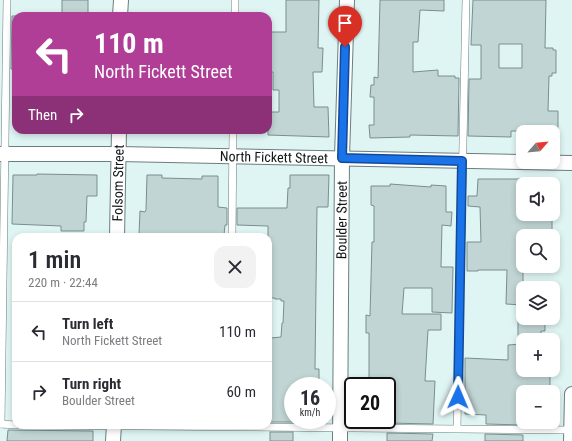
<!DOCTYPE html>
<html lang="en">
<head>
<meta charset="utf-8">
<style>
  :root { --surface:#fff; --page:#f2f2f3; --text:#2b2b33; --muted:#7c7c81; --line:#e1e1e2 }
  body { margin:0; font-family:"Roboto Condensed",sans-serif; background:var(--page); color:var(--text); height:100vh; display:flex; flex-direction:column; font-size:15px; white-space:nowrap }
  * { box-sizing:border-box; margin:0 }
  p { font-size:13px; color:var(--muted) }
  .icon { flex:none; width:22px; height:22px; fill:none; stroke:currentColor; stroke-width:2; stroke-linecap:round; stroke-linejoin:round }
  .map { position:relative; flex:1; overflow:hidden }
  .panel { position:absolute; left:12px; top:233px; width:260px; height:196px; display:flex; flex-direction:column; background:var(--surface); border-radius:12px; box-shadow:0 2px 6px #0003 }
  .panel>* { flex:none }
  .top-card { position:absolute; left:12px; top:12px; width:260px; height:122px; border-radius:12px; box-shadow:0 2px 6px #0003; background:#b03d96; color:#fff; overflow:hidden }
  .needle { width:26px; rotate:63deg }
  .buttons { position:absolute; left:516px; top:125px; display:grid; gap:8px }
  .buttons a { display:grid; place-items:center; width:44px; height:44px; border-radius:8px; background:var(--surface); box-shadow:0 2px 6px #0003; font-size:20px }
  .speed { position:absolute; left:284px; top:377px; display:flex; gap:8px; font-size:20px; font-weight:700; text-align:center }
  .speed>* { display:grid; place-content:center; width:52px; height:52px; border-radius:50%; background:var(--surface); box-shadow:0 2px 6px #0003; line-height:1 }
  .speed small { font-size:10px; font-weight:400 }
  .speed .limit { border:2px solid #111; border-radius:6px; background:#fff; color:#111 }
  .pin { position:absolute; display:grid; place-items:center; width:34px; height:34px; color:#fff; margin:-41px -17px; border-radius:50% 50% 50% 0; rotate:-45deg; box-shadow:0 0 4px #0007 }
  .pin .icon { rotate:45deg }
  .me { position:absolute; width:44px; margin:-22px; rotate:1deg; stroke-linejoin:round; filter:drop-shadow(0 0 3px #0008) }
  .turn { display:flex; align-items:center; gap:14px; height:84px; padding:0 16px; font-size:18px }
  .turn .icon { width:52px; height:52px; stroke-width:2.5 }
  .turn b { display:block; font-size:28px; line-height:34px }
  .then { display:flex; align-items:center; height:38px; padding:0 16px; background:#0003; gap:8px; font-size:15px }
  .round { display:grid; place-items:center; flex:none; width:42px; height:42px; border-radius:12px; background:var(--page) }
  .overview { display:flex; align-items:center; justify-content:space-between; height:68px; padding:0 16px }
  h1 { font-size:24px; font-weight:600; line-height:30px }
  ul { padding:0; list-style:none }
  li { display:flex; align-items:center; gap:12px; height:60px; padding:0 16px; border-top:1px solid var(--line) }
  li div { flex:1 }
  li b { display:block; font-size:15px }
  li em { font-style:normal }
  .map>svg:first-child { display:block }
</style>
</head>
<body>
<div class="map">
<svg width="572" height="441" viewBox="0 0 572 441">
  <rect width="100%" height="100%" fill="#dff5f4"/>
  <g fill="#c0d5d4" stroke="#7a8e8e" fill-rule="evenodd">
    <rect x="62" y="0" width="26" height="16"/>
    <polygon points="286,0 319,0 318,48 323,48 322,72 313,72 314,107 328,107 329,137 268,135 268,112 279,112 279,90 273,90 273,72 268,72 268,35 269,35 269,32 286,32"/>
    <polygon points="380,0 444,0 444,11 420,10 418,42 413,42 413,72 438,70 438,76 455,76 455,78 459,78 458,136 410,135 410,137 370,138 369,125 374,125 374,97 370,97 371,85 374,85 374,77 378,78"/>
    <path d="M473,0h73l-1,48h8v2h3v23h-4v3h-3l-1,35h10v21l-47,-1v6l-43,-1 1,-57h12v-34h-10zM499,44h23v24h-23z"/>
    <polygon points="12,16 16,16 16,69 11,69"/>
    <polygon points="37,174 97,175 97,196 87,196 86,222 84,222 84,231 61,231 61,226 12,224 13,175 37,175"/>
    <polygon points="147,175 162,175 162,178 202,179 202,176 218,176 218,207 227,208 227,225 225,225 224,235 207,234 207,236 139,235 140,211 145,212 146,210"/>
    <polygon points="290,175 329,175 328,207 317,207 315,369 319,369 319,386 293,386 293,422 270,422 271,361 269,361 269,351 271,351 271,338 281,337 282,323 283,323 284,301 281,301 281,299 275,299 275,298 268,298 268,226 237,225 237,208 287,208 288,188 290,188"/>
    <polygon points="478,179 523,179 523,214 552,214 552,235 523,236 523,305 506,304 507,270 478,270 478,271 467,271 467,242 481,242 480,207 468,206 468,196 477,196"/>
    <polygon points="390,184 431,187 431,185 446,186 446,212 452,212 451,226 442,225 441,267 453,267 452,313 432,312 432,288 404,288 402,314 441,314 441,330 428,330 425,381 435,381 433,424 387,423 387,386 369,386 369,333 366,333 366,315 370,316 372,242 374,242 374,206 371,205 371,186 390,186"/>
    <polygon points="518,318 545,318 545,331 541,331 541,340 518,340"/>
    <polygon points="523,344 523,370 550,370 550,392 523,392 523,425 486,424 486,415 465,414 465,358 508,360 508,345"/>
    <polygon points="8,430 93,431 93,441 7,441"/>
    <rect x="270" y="432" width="23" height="9"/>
    <polygon points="387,433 433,434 432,441 387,441"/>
    <polygon points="485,434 523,435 523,441 485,441"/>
  </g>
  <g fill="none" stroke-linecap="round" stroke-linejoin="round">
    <defs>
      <g id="lane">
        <polyline points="235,16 235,0"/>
        <polyline points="232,237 233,130"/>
        <polyline points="0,424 16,425"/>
        <polyline points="1,424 7,0"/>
        <polyline points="33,425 572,430"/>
        <polyline points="457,428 466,0"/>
      </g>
      <g id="street">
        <polyline points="120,16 121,0"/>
        <path id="s1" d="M0,154h119l453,9"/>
        <path id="s2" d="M117,237l2,-107"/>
        <polyline points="113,441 114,425"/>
        <path id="s3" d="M340,441l2,-284 5,-157"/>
        <polyline points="571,441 572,394"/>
      </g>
    </defs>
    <use href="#lane" stroke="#6b7e7d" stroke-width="8"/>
    <use href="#street" stroke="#6b7e7d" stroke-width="16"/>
    <use href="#lane" stroke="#fff" stroke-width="7"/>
    <use href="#street" stroke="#fff" stroke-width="14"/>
  </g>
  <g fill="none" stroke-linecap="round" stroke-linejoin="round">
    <defs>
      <polyline id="route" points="345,47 342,158 462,161 458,397"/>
    </defs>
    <use href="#route" stroke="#114b97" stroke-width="10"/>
    <use href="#route" stroke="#1a73e8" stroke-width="7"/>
  </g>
  <g text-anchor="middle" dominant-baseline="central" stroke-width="3" stroke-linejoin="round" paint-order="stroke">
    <g font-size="14" fill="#101717" stroke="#dff5f4">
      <text stroke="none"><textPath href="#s1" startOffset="274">North Fickett Street</textPath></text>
      <text stroke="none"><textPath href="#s2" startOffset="54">Folsom Street</textPath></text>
      <text stroke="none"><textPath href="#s3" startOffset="221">Boulder Street</textPath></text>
    </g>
  </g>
</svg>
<div class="buttons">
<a><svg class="needle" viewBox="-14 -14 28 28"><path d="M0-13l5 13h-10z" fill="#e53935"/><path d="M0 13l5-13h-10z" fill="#7c7c81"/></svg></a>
<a><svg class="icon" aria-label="sound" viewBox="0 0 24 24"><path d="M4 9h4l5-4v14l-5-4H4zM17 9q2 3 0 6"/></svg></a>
<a><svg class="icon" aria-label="search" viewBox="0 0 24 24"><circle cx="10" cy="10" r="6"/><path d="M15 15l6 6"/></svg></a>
<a><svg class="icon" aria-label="layers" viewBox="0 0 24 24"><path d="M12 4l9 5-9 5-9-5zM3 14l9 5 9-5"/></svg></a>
<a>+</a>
<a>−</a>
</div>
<div class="speed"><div>16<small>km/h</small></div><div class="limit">20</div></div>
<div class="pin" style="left:345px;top:47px;background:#d93025"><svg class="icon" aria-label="arrive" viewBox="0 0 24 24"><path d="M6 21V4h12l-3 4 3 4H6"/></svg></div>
<svg class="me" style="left:458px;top:397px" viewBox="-20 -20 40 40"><path d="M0-17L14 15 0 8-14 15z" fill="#1a73e8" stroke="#fff" stroke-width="4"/></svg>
<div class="top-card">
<div class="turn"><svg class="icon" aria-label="left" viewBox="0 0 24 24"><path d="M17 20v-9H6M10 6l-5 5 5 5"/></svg><div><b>110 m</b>North Fickett Street</div></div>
<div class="then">Then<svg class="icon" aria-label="right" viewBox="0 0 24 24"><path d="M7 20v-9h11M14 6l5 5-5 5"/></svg></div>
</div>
<section class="panel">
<div class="overview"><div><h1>1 min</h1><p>220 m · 22:44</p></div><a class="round"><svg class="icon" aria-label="close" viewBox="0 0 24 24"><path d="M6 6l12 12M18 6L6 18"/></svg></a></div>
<ul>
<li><svg class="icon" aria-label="left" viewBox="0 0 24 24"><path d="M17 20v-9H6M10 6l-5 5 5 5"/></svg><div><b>Turn left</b><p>North Fickett Street</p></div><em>110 m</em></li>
<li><svg class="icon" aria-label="right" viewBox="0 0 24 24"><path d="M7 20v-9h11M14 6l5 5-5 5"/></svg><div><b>Turn right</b><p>Boulder Street</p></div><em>60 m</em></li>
</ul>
</section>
</div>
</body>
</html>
